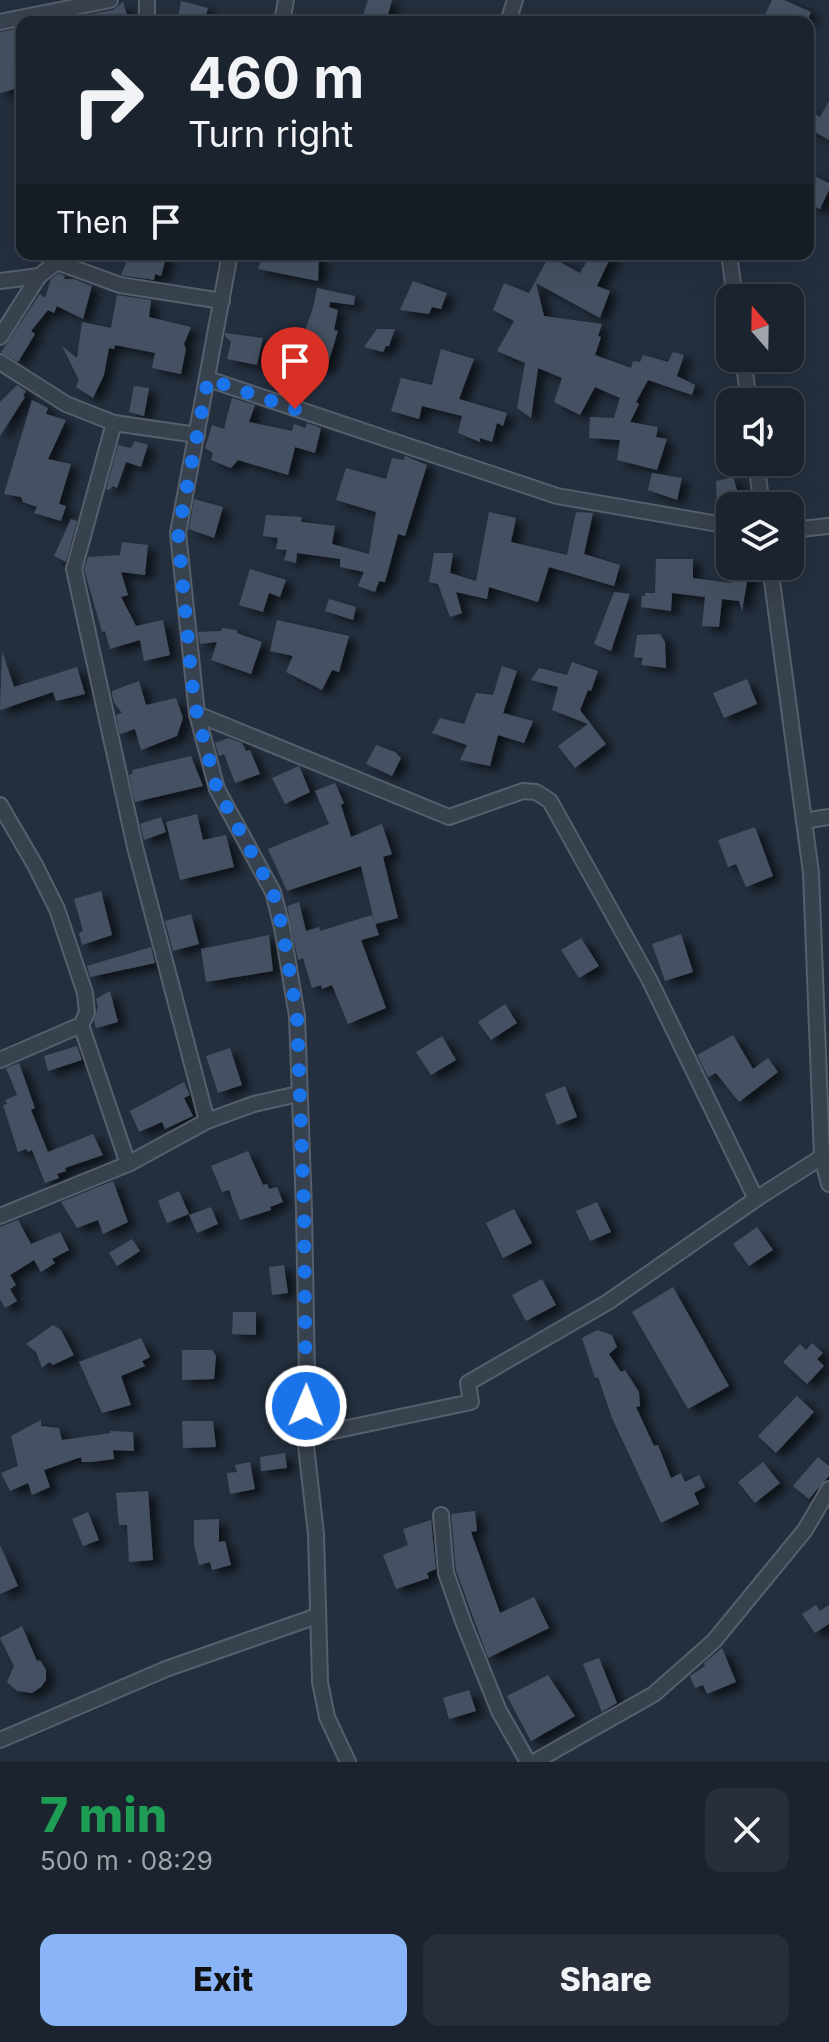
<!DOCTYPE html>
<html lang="en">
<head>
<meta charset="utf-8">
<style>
  :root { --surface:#1b232e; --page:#282f3a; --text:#f1f3f6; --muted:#a0a4aa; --line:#39404a; --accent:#8ab4f8 }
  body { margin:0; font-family:Inter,sans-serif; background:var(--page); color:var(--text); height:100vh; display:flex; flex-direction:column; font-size:30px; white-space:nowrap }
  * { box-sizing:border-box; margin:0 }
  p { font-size:26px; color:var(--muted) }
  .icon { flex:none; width:44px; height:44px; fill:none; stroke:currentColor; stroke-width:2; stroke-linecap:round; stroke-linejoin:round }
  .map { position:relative; height:1762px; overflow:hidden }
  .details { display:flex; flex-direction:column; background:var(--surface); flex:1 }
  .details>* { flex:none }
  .hud { position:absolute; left:16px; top:16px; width:798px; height:244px; border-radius:16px; box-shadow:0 8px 32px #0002,0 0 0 2px var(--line); background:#1b232e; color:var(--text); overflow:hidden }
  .needle { width:52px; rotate:340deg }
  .controls { position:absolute; left:716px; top:284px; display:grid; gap:16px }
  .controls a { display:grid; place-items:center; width:88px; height:88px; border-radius:16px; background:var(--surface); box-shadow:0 8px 32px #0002,0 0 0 2px var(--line); font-size:40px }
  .pin { position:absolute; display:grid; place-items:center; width:68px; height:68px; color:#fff; margin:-82px -34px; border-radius:50% 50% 50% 0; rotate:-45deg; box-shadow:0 0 8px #0007 }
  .pin .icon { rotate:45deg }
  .me { position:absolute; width:88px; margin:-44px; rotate:1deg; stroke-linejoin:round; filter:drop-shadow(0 0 6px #0008) }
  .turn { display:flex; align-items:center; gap:28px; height:168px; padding:0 40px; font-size:36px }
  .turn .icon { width:104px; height:104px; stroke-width:2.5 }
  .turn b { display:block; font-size:56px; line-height:68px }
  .then { display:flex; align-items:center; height:76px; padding:0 40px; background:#0003; gap:16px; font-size:30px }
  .round { display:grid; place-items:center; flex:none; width:84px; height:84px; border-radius:16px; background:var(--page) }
  .head { display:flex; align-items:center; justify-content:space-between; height:136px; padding:0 40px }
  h1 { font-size:48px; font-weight:800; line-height:60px; color:#1e9e55 }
  .button { display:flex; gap:16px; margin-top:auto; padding:16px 40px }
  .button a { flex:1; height:92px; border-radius:16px; background:var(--accent); color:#111; font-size:32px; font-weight:800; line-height:92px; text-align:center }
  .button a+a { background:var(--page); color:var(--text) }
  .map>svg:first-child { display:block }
</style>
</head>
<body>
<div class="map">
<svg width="829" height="1762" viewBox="0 0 829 1762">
  <defs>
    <filter id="shadow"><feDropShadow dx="8" dy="5" stdDeviation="4" flood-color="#0009"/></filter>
  </defs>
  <rect width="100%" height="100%" fill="#242f3e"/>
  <g fill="#455162" filter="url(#shadow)">
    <polygon points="368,0 392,0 386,22 361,22"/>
    <polygon points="772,0 784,0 811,12 807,22 793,22 780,16 776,22 764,17"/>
    <polygon points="181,1 208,8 204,22 177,22"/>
    <polygon points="123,2 129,22 92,22 91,14 113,10"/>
    <polygon points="22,28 22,87 0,93 0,32"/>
    <polygon points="829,101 829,140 808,128 808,110 820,117"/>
    <polygon points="808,173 829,183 829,190 820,209 808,204"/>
    <polygon points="130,254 147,257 148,254 167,254 161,276 155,274 154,280 121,275"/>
    <polygon points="304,254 319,254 318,281 258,269 263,257 304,259"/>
    <polygon points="591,254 612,254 597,286 610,291 600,318 536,283 544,316 602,324 598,336 601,337 595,355 631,368 633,361 640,362 643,355 668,362 673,352 684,355 677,376 695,385 692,395 648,380 636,402 639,404 630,422 658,427 656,437 667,439 657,470 617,460 620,440 589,438 590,417 614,418 620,398 595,387 580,415 554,402 562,378 538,368 531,418 517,408 525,363 497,351 514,321 493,310 504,283 529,293 549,256 580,273"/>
    <polygon points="59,273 65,276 64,279 74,279 92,286 83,319 57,306 54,313 48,310 31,331 35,334 18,362 1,352 40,294 45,298 51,279"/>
    <polygon points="413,281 447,293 441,309 432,307 429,314 400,310"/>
    <polygon points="317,288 355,296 354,305 330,302 329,307 338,310 334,330 338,331 326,370 295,359 313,308"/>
    <polygon points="117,295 151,300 149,317 191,327 184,344 186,349 181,374 152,368 155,353 115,345 114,349 109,348 104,375 93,398 76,387 79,380 62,346 77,358 82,322 111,328"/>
    <polygon points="377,329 395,329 389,346 386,346 383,352 364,347"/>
    <polygon points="225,333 263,338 257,365 227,359 231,342 225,336"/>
    <polygon points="441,349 474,359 459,399 507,413 503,426 497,423 492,442 480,438 480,442 458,433 462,416 422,406 419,419 391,411 401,378 432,385"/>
    <polygon points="17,385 26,391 23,396 25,397 0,436 0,402"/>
    <polygon points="134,386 149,388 144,416 129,412"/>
    <polygon points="232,398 255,405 249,422 292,431 294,424 305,428 307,423 321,428 315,453 295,447 288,475 238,460 231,468 211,460 213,453 205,448 212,425 224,429"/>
    <polygon points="32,400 48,408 46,414 66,420 48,459 71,464 59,504 66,506 61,521 34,513 37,507 23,502 21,497 4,494"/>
    <polygon points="135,441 148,445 141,467 126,462 117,488 113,486 109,490 106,489 118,445 131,448"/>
    <polygon points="405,456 427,465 405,536 398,534 385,582 379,581 375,592 358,586 364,572 340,567 340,559 297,553 296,563 284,560 287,550 276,549 278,538 263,536 266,515 302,517 301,522 335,526 332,544 369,554 376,512 336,500 346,468 386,479 392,458 404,460"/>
    <polygon points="652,473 682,478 677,500 648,490"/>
    <polygon points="733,477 742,506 717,507 716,481"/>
    <polygon points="194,499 223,507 214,538 189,529"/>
    <polygon points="489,512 516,518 511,542 567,555 576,512 593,513 584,554 620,565 614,586 549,567 538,602 489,587 487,599 456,592 462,613 450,617 438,584 429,582 434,553 453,553 450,573 476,581"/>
    <polygon points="71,519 77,521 66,562 54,556"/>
    <polygon points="122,542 148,545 145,575 121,572 128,595 121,597 136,626 163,620 170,655 144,661 140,640 110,649 105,631 102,632 84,569 88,557 120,555"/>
    <polygon points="656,559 693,559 693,578 731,583 727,572 735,571 733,566 749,566 751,582 747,582 742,611 739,601 722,599 719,627 702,626 705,597 672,593 671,611 641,607 642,596 645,596 645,593 655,593"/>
    <polygon points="250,569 286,580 280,597 269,593 263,612 239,605"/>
    <polygon points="614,592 630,594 611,651 594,644"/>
    <polygon points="329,599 356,607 353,620 325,611"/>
    <polygon points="277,620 349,636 339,672 332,670 322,690 286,672 293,656 270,651"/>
    <polygon points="222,628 237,630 237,633 262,642 251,674 211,660 217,642 200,644 198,632 221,631"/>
    <polygon points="660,634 665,642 666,668 641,665 643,658 634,657 637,635"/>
    <polygon points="2,651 14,687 77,667 85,694 56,701 53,692 0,710"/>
    <polygon points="572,662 598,671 591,691 588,690 580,710 606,744 575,768 558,746 588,724 552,710 558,687 531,680 539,668 567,675"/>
    <polygon points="502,666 517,671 503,713 533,721 524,743 498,735 490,766 460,760 467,745 432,733 440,718 464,724 476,693 493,695"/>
    <polygon points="747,679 757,704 724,718 713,693"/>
    <polygon points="139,681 146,705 176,698 183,718 177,736 141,750 135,729 120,734 116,715 122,713 114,703 112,695 112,691"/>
    <polygon points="229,738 242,743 246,751 250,750 260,774 235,783 224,754 219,756 215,743"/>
    <polygon points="376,745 395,752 401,758 392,776 366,764"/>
    <polygon points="191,756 203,786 135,802 129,775 133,773 132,770"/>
    <polygon points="299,766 310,792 285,804 272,778"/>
    <polygon points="335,783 344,803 341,805 351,837 382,824 392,854 383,857 398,918 375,924 361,866 287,891 268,849 329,824 315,791"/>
    <polygon points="197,814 203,840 226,835 234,867 180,880 166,822"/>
    <polygon points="161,817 166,832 144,840 140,824"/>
    <polygon points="755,827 773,876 746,887 736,864 728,867 718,840"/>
    <polygon points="101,891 112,935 82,945 79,933 83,931 74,899"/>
    <polygon points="299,902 306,931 319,927 320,931 372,915 379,935 361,940 386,1008 348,1024 332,985 322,989 321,985 312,988 303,958 298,960 287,906"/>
    <polygon points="191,914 199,944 173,951 165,921"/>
    <polygon points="681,934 693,972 665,981 652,944"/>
    <polygon points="269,935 273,971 206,982 201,949"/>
    <polygon points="581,938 599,966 579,978 561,950"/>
    <polygon points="151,947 155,963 90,977 87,966"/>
    <polygon points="110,991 118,1022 96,1028 94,1021 98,1007 96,999"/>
    <polygon points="505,1004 517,1023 491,1040 478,1022"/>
    <polygon points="733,1035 753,1069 768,1058 778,1072 739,1102 716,1073 708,1077 697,1055"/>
    <polygon points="442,1036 456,1060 431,1075 416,1052"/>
    <polygon points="77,1046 82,1060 48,1071 44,1056"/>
    <polygon points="230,1048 242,1085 218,1093 206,1056"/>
    <polygon points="19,1063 35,1108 31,1110 48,1152 93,1134 103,1155 65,1168 66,1171 57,1174 59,1178 45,1183 32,1150 28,1152 26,1149 18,1152 3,1105 7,1104 5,1100 17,1095 6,1068"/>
    <polygon points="184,1082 190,1095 184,1098 193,1116 165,1129 162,1122 139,1132 130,1111"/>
    <polygon points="565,1086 577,1117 557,1125 545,1094"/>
    <polygon points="248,1151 263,1185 267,1184 269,1189 277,1187 283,1202 270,1207 271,1210 240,1220 229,1190 222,1192 211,1166"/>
    <polygon points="113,1181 128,1222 103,1234 98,1220 77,1228 61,1202"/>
    <polygon points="179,1191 189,1214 167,1223 158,1201"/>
    <polygon points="597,1202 611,1232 590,1241 576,1211"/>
    <polygon points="211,1207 218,1224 197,1233 189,1215"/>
    <polygon points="514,1209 532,1243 503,1258 486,1223"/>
    <polygon points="18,1220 31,1244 60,1232 69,1250 52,1259 55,1263 41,1272 34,1260 10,1275 16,1285 10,1289 17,1301 5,1308 0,1299 0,1227"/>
    <polygon points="757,1227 773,1250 749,1266 733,1244"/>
    <polygon points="132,1239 140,1251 117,1266 109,1253"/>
    <polygon points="284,1265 288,1293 272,1295 269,1267"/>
    <polygon points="542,1279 556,1305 526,1321 512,1295"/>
    <polygon points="673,1287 729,1386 688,1409 632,1312"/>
    <polygon points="233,1312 256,1312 256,1335 232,1334"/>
    <polygon points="53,1325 61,1330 74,1355 53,1365 49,1362 42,1368 36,1352 26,1344"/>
    <polygon points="597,1330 612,1335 617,1347 609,1354 621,1372 625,1370 639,1392 640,1406 636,1407 654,1446 658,1445 671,1478 681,1473 685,1482 699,1475 705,1487 694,1493 699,1504 661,1523 612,1418 598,1377 595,1378 582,1338"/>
    <polygon points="141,1338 150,1357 142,1361 145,1366 121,1376 131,1405 102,1413 79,1362"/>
    <polygon points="812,1343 823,1353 817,1359 824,1366 807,1384 783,1362 800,1344 806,1350"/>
    <polygon points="182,1350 212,1350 216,1356 214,1379 182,1380"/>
    <polygon points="797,1396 814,1412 776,1453 758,1436"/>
    <polygon points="41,1420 41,1426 59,1428 62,1440 111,1433 110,1431 133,1432 134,1451 113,1450 114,1459 92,1462 82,1462 81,1457 44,1470 50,1487 32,1495 28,1483 10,1491 1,1473 18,1466 11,1436"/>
    <polygon points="182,1421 213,1421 216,1447 183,1448"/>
    <polygon points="285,1453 287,1468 261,1471 260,1457"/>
    <polygon points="818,1457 829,1466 829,1476 809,1499 793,1486"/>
    <polygon points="250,1462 255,1489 230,1494 227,1473 237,1472 235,1465"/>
    <polygon points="763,1462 780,1483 755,1503 738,1482"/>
    <polygon points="148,1491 153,1560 129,1562 127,1525 119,1525 116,1493"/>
    <polygon points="475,1511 477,1531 471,1532 500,1613 534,1597 549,1628 488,1658 456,1570 451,1514"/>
    <polygon points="88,1512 99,1540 83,1546 72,1519"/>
    <polygon points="219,1519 219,1542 225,1541 231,1565 212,1570 210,1562 199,1565 194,1545 194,1520"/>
    <polygon points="431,1520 436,1569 427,1573 429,1578 396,1589 383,1555 408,1545 403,1529"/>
    <polygon points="0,1545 18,1586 0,1594"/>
    <polygon points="816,1605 820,1611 829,1605 829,1624 815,1633 802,1614"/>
    <polygon points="22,1626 37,1661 40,1660 46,1670 46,1680 41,1687 32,1693 17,1691 7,1682 14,1666 0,1638"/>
    <polygon points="722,1648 736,1682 707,1694 703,1685 695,1688 690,1676 705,1666 704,1663"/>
    <polygon points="599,1658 617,1703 602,1712 583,1664"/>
    <polygon points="548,1675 575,1716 531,1741 507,1696"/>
    <polygon points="469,1690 476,1711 449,1719 443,1698"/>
  </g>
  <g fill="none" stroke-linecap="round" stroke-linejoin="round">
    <defs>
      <g id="street">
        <polyline points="0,22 110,0"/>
        <polyline points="147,22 147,0"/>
        <polyline points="282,22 286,0"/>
        <polyline points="508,22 515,0"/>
        <polyline points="230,254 178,533 197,714 217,789 273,892 282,927 297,1016 304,1210 307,1375 305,1437 316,1534 320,1682 327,1717 348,1762"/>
        <polyline points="729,254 735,298"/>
        <polyline points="57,262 120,285 222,301"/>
        <polyline points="0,281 39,276"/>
        <polyline points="0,337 39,276 57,262 61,255"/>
        <polyline points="743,358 749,402"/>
        <polyline points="0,362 66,404 114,423 197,435"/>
        <polyline points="208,379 557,496 730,526"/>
        <polyline points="114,423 74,569 135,847 207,1121"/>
        <polyline points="756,462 762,506"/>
        <polyline points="790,530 829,526"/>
        <polyline points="770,566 811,873 822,1157 829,1184"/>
        <polyline points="197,714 449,817 523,791 536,792 550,801 649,979 756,1199"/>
        <polyline points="0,805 35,865 57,909 85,993 87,1013 81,1025 0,1060"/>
        <polyline points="804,821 829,817"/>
        <polyline points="81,1025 128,1164"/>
        <polyline points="0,1216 128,1164 207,1121 254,1104 298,1094"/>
        <polyline points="305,1437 471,1402 468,1383 608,1302 756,1199 828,1153"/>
        <polyline points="441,1515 446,1573 464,1624 499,1711 528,1762"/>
        <polyline points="0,1740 166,1669 317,1616"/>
        <polyline points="534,1762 654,1694 714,1641 805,1530 829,1489"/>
      </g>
    </defs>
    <use href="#street" stroke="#565f6c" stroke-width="18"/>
    <use href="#street" stroke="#38414e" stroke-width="14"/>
  </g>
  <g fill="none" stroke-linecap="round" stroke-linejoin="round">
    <polyline stroke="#1a73e8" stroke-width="14" stroke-dasharray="0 25.2" points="295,409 208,379 178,533 192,683 197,714 217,789 273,892 282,927 297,1016 304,1210 306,1406"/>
  </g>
</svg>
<div class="controls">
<a><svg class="needle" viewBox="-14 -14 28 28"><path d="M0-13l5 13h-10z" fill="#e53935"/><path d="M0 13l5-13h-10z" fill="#a0a4aa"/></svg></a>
<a><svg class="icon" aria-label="sound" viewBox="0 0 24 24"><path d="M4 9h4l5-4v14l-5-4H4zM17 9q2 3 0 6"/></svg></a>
<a><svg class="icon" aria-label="layers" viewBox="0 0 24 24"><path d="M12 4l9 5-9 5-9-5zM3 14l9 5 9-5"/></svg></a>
</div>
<div class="pin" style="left:295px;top:409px;background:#d93025"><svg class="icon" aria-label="arrive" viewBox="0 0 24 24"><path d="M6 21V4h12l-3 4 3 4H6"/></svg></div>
<svg class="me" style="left:306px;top:1406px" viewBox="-20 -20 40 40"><circle r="17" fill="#1a73e8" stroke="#fff" stroke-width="3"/><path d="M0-11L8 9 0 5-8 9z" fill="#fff"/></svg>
<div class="hud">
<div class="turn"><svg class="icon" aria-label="right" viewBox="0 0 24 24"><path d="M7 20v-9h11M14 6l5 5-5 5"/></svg><div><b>460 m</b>Turn right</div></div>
<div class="then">Then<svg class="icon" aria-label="arrive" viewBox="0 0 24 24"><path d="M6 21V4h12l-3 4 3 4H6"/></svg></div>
</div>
</div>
<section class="details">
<div class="head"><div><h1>7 min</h1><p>500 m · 08:29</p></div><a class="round"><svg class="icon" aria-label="close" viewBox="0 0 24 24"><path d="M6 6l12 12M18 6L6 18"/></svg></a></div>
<div class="button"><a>Exit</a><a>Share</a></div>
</section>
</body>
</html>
